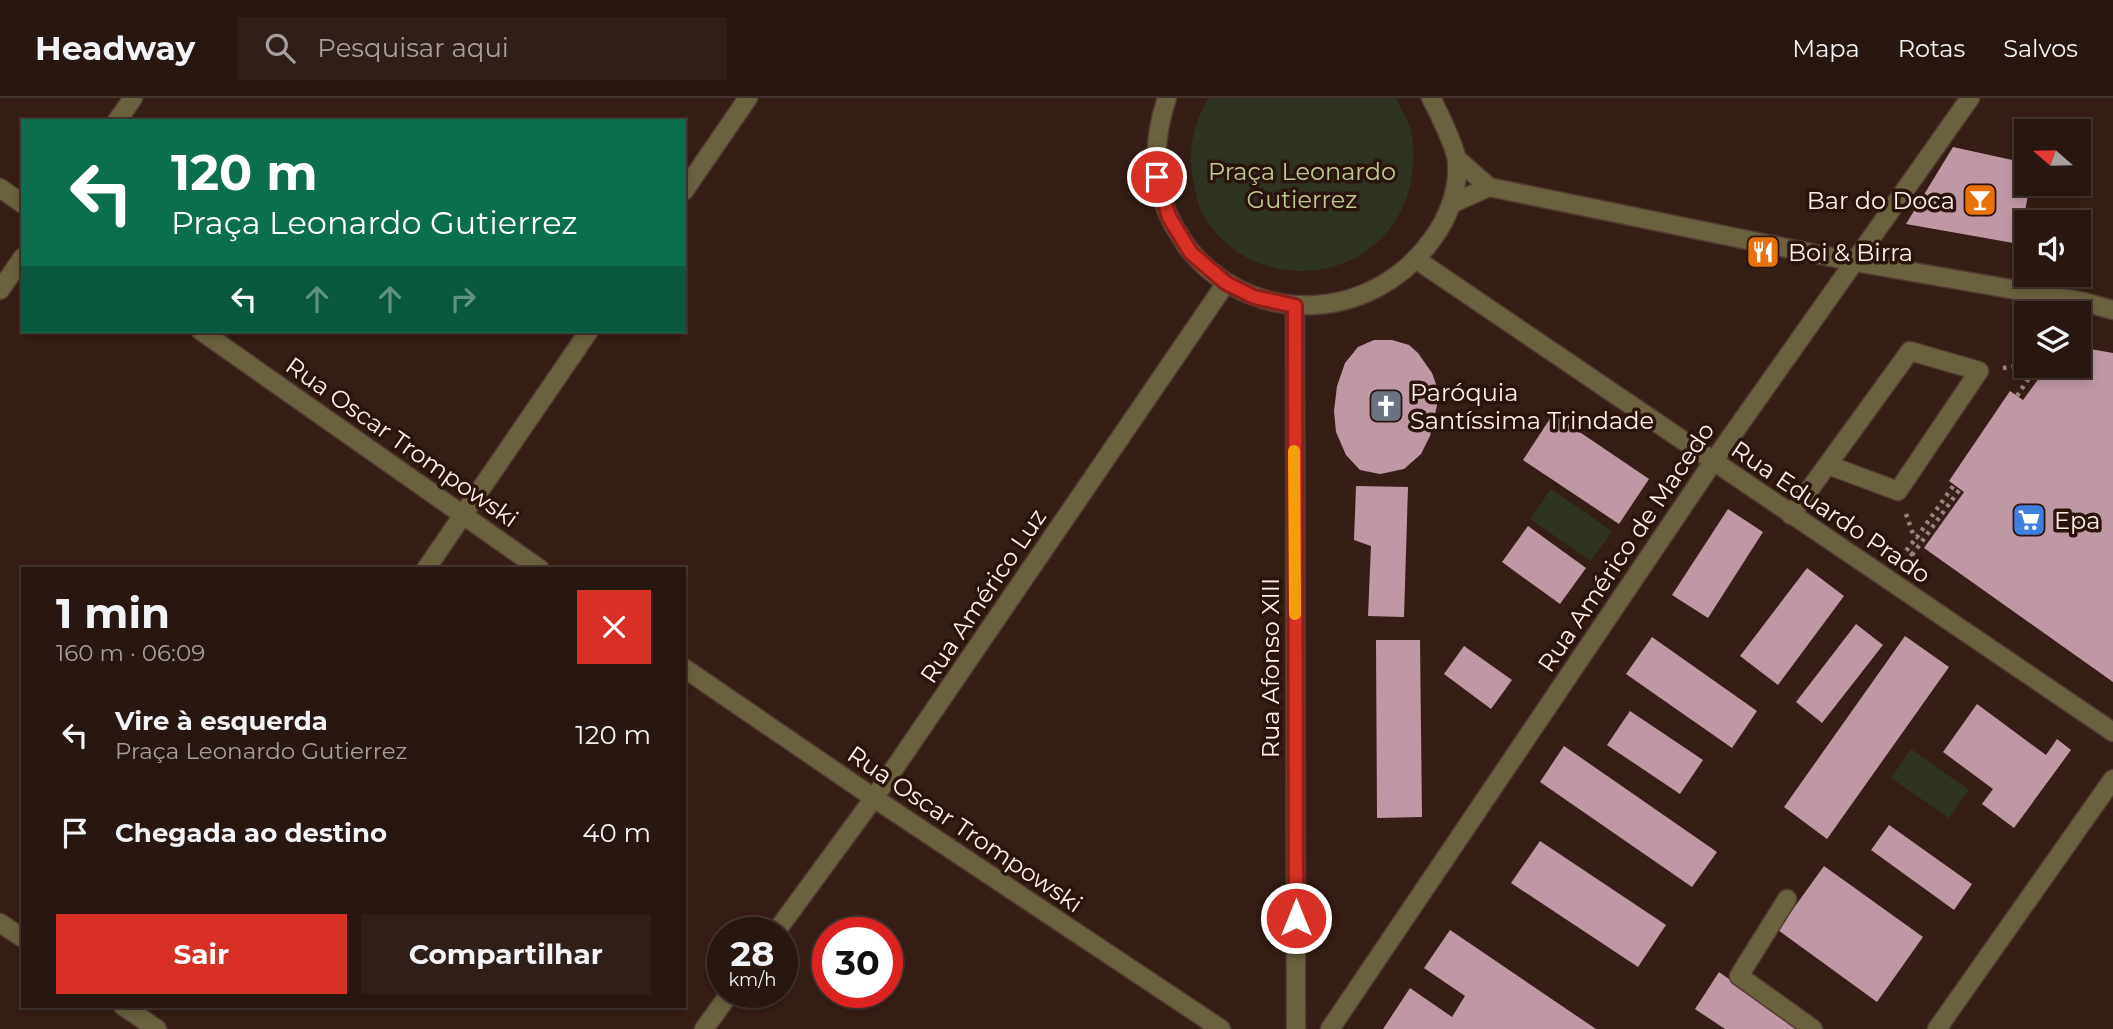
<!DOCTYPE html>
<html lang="pt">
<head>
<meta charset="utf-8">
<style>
  :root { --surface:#281610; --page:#301f19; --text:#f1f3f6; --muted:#a59f9f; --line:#443530; --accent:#d93025 }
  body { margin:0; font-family:Montserrat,sans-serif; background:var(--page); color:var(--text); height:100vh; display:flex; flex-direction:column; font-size:26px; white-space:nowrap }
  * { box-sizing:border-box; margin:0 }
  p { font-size:23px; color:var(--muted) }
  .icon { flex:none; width:38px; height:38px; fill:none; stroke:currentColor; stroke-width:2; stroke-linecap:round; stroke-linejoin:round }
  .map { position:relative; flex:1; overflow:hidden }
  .details { position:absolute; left:21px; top:469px; width:665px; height:441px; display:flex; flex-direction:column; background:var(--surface); border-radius:0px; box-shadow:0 4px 10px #0003,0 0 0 2px var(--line) }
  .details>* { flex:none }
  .hud { position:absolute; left:21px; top:21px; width:665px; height:214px; border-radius:0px; box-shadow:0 4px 10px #0003,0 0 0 2px var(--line); background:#0b6e4f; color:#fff; overflow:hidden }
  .needle { width:46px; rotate:290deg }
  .tools { position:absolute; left:2014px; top:21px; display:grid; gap:14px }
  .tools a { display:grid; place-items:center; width:77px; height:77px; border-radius:0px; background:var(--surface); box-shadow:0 4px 10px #0003,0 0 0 2px var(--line); font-size:35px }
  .speed { position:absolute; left:707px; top:819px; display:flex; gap:14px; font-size:35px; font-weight:700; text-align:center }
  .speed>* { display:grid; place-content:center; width:91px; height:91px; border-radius:50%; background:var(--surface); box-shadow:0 4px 10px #0003,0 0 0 2px var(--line); line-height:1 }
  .speed small { font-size:18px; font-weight:400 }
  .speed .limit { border:10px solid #d22; background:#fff; color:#111 }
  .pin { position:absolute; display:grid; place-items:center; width:60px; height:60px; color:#fff; margin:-30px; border:4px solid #fff; border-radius:50%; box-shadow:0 2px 7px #0007 }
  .me { position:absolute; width:77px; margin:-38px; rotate:0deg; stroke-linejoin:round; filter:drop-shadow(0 0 5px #0008) }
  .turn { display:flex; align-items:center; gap:24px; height:147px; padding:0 35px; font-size:32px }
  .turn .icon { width:91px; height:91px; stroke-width:2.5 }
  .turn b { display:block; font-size:49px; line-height:60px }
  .lanes { display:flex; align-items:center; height:66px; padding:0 35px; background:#0003; justify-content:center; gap:35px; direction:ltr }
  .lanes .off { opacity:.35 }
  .round { display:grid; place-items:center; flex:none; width:74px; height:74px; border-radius:0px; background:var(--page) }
  .head { display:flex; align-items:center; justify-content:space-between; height:119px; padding:0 35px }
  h1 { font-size:42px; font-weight:700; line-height:52px }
  .button { display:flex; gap:14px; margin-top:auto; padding:14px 35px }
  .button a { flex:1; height:80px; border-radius:0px; background:var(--accent); color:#fff; font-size:28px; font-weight:700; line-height:80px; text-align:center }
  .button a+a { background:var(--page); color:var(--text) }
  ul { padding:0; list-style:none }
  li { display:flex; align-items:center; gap:21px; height:98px; padding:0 35px }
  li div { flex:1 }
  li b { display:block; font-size:26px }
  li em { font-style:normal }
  header { display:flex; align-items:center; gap:42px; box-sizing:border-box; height:98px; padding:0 35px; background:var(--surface); border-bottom:2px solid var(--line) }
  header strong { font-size:33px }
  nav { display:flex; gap:38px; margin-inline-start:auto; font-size:24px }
  .search { width:490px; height:63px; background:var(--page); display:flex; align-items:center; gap:18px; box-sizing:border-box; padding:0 24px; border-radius:0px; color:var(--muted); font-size:26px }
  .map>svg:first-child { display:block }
</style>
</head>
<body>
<header>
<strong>Headway</strong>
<div class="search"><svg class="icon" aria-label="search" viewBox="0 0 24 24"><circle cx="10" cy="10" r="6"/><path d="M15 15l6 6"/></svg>Pesquisar aqui</div>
<nav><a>Mapa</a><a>Rotas</a><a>Salvos</a></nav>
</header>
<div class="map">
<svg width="2113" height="931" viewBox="0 0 2113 931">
  <rect width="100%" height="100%" fill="#351e15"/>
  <g fill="#2f3322">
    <path d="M1209,0h187c4,9 11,19 14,29 5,18 4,40 0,58 -23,104 -167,117 -211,21 -2,-6 -3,-14 -5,-21 -7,-28 -2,-63 15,-87z"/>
    <polygon points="1551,391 1612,433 1591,463 1530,421"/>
    <polygon points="1911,651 1969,692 1949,720 1891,680"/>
  </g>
  <g fill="#bf98a6">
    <polygon points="1953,49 2026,65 2026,86 2030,86 2019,146 1906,126"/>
    <polygon points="1374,242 1392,242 1409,247 1418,255 1432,275 1436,286 1438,303 1430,338 1421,356 1404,371 1380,376 1360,372 1346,357 1336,334 1334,313 1337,288 1345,265 1358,249"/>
    <polygon points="2079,249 2113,255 2113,584 1924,450 1964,394 1949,383 2010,293 2023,302 2048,268 2079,268"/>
    <polygon points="1553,316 1649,381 1619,426 1523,362"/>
    <polygon points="1356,388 1408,389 1404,519 1368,518 1371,448 1354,442"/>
    <polygon points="1728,411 1763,434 1708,520 1672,497"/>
    <polygon points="1528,428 1586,470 1560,506 1502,464"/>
    <polygon points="1807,470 1844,498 1778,587 1740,558"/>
    <polygon points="1856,526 1883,547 1822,625 1796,604"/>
    <polygon points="1905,538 1949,569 1827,741 1784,709"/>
    <polygon points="1652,539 1757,613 1732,650 1626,576"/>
    <polygon points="1376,542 1420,542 1422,719 1377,720"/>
    <polygon points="1464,548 1512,582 1491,611 1444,576"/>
    <polygon points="1977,606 2046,657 2057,641 2071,652 2014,730 1982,706 1993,691 1943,654"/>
    <polygon points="1630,613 1703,662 1680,696 1607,647"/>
    <polygon points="1564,648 1717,754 1692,789 1540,684"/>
    <polygon points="1889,727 1972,786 1954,812 1871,752"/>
    <polygon points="1540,743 1666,827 1638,869 1511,785"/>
    <polygon points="1824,768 1923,839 1877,904 1778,832"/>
    <polygon points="1450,832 1596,931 1383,931 1410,890 1452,919 1465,898 1424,870"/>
    <polygon points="1719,874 1736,886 1806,931 1725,931 1695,911"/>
  </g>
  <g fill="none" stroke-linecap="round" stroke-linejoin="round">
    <defs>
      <g id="minor">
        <path d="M1167,0c-15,43 -15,93 10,133 5,7 9,16 15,22 66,75 180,68 239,-12 17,-22 28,-51 26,-79 -1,-14 -19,-51 -26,-64"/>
        <polyline points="117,23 133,0"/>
        <polyline points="1457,61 1489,89 1855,164 2080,203 2113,212"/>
        <polyline points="0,90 23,106"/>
        <polyline points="684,93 748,0"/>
        <polyline points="1451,106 1489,89"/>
        <polyline points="1417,162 2113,634"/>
        <polyline points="0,192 23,159"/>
        <polyline points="1295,208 1296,931"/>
        <polyline points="201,233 540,471"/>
        <polyline points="1791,417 1910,253 1979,273 1898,393 1828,367"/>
        <polyline points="426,471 589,233"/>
        <polyline points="684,570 874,700 1221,931"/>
        <polyline points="1787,801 1739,878 1813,931"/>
        <polyline points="0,825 23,840"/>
        <polyline points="775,835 874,700 1226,185"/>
        <polyline points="123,908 157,931"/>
        <polyline points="704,931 731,894"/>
        <polyline points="1330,931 1713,364 1970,0"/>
        <polyline points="1937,931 2113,681"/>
      </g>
    </defs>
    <use href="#minor" stroke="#513b33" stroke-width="21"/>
    <g stroke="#96847d" stroke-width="4.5" stroke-dasharray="3.5 5" stroke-linecap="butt">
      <polyline points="2003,270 2026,267"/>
      <polyline points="2017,298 2037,268"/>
      <polyline points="1906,416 1913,436 1917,439 1954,387"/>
      <polyline points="1913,457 1906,453 1917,439"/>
      <polyline points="1907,464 1960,391"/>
    </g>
    <use href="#minor" stroke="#6a6140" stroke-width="18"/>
  </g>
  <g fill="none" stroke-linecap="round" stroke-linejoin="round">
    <defs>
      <polyline id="route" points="1157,79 1169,119 1191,155 1226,185 1254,199 1295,208 1296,820"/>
    </defs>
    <use href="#route" stroke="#8d1f18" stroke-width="18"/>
    <use href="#route" stroke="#d93025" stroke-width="12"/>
    <polyline stroke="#f59e0b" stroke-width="12" points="1294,353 1295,516"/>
  </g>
  <defs>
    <symbol id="bar-square" viewBox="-11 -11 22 22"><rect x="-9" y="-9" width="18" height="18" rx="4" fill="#e8710a" stroke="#2b140c"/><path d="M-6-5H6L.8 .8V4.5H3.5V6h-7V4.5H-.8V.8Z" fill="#fff"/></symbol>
    <symbol id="restaurant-square" viewBox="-11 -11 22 22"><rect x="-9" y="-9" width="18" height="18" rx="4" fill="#e8710a" stroke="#2b140c"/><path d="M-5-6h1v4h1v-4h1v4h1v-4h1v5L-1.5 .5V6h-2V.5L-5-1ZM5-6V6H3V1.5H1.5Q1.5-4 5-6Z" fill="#fff"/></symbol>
    <symbol id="church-square" viewBox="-11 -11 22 22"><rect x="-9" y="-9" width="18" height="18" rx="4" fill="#6b7280" stroke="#2b140c"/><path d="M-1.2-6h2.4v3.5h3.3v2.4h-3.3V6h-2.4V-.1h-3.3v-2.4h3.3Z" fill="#fff"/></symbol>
    <symbol id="supermarket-square" viewBox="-11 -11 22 22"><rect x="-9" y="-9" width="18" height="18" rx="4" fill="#3f7fe0" stroke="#2b140c"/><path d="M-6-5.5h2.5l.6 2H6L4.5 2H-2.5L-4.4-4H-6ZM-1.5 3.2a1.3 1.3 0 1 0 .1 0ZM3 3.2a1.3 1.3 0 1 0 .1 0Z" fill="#fff"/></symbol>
  </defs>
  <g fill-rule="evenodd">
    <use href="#bar-square" x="1961" y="83" width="38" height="38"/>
    <use href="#restaurant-square" x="1744" y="135" width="38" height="38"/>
    <use href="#church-square" x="1367" y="289" width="38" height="38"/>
    <use href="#supermarket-square" x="2010" y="403" width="38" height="38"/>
  </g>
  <g text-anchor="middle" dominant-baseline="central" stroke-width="7" stroke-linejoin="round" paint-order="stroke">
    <g font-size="24" fill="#bbcb90" stroke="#2b140c">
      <text x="1302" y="73">Praça Leonardo<tspan x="1302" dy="28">Gutierrez</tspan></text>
    </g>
    <g font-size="24" fill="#fdf0eb" stroke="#2b140c" text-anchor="start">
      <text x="1955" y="102" text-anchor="end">Bar do Doca</text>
      <text x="1788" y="154">Boi &amp; Birra</text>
      <text x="1410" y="294">Paróquia<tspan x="1410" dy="28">Santíssima Trindade</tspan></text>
      <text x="2054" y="422">Epa</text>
    </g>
    <g font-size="24" fill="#fdf0eb" stroke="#2b140c">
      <text transform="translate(402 344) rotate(35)">Rua Oscar Trompowski</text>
      <text transform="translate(1831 414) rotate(34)">Rua Eduardo Prado</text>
      <text transform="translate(1626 449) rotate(-56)">Rua Américo de Macedo</text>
      <text transform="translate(983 498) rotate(-56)">Rua Américo Luz</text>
      <text transform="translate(1270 570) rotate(-90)">Rua Afonso XIII</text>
      <text transform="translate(965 731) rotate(34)">Rua Oscar Trompowski</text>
    </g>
  </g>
</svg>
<div class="tools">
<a><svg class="needle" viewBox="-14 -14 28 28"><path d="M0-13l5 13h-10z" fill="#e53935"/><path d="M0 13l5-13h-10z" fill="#a59f9f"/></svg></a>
<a><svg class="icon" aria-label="sound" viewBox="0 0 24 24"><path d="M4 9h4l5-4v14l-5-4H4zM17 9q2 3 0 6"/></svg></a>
<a><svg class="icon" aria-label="layers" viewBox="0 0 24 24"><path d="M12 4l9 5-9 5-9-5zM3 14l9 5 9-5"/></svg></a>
</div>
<div class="speed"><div>28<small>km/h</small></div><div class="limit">30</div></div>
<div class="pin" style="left:1157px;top:79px;background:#d93025"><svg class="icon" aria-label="arrive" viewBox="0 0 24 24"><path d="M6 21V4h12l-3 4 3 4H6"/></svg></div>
<svg class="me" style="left:1296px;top:820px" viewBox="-20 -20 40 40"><circle r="17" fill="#d93025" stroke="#fff" stroke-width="3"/><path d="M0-11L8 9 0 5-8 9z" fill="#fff"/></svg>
<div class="hud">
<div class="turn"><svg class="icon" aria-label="left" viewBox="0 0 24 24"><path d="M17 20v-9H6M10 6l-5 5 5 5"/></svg><div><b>120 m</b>Praça Leonardo Gutierrez</div></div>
<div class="lanes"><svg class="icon" aria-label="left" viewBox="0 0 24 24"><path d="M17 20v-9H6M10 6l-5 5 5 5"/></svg><svg class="icon off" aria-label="ahead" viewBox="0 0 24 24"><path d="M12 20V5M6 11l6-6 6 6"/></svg><svg class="icon off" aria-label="ahead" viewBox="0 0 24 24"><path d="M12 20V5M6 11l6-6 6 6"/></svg><svg class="icon off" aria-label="right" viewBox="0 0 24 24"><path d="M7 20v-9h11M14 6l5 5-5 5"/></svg></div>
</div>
<section class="details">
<div class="head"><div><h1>1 min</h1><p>160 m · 06:09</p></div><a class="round" style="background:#d93025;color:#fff"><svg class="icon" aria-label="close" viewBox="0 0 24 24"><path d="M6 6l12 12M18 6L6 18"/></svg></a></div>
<ul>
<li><svg class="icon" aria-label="left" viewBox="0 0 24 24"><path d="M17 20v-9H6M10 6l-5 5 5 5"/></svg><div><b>Vire à esquerda</b><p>Praça Leonardo Gutierrez</p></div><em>120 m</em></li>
<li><svg class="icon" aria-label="arrive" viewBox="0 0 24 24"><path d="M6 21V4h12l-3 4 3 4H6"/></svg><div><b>Chegada ao destino</b></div><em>40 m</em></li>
</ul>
<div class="button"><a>Sair</a><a>Compartilhar</a></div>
</section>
</div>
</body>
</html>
